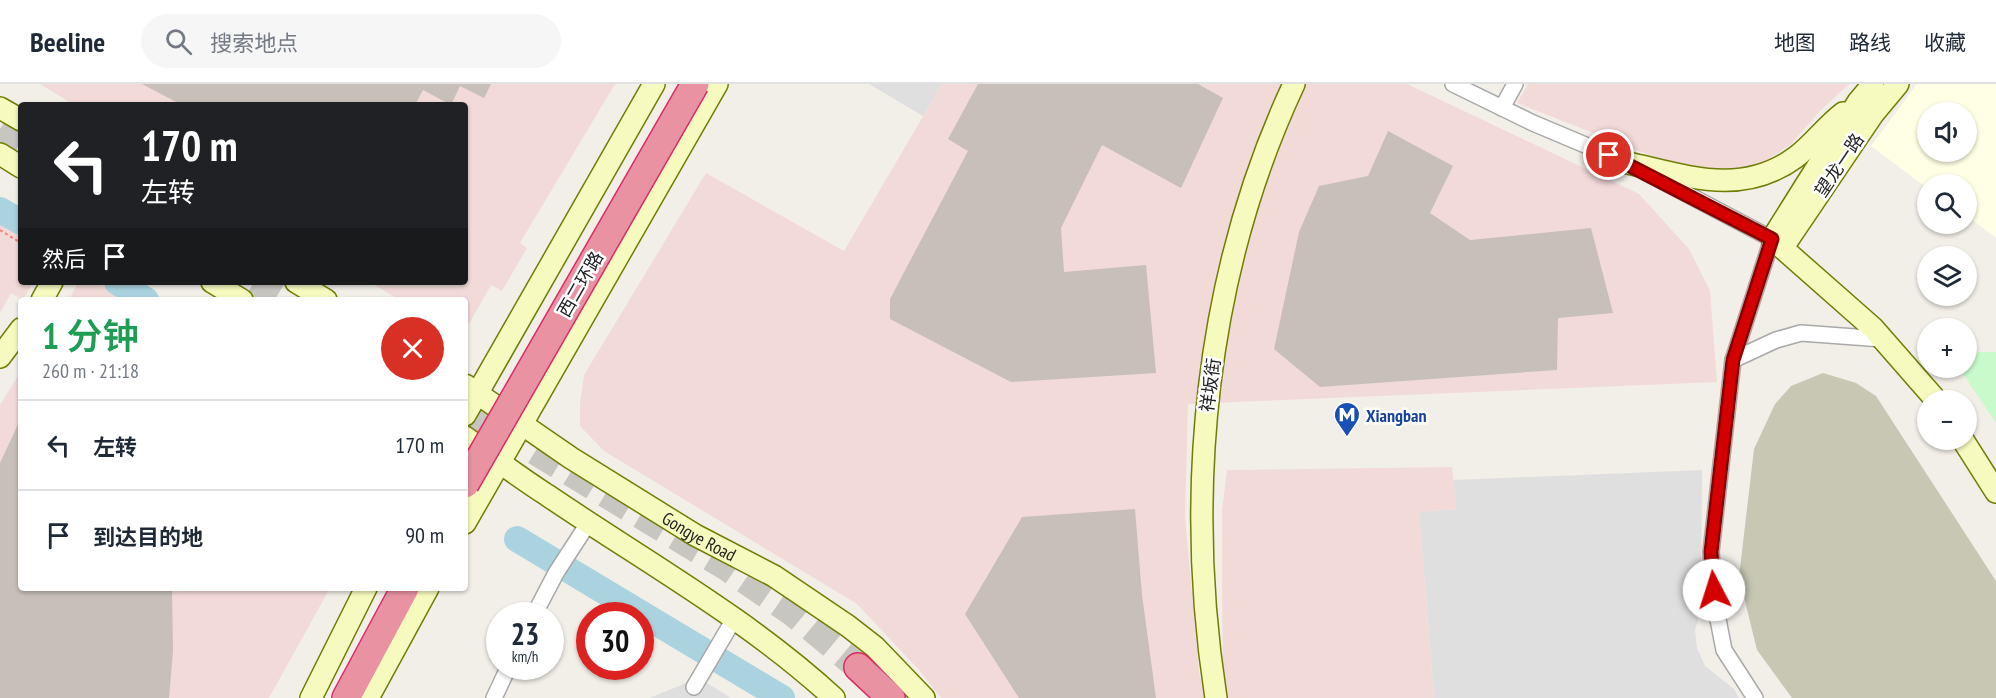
<!DOCTYPE html>
<html lang="zh">
<head>
<meta charset="utf-8">
<style>
  :root { --surface:#fff; --page:#f6f6f7; --text:#1f2937; --muted:#747a83; --line:#e0e1e3 }
  body { margin:0; font-family:"PT Sans Narrow","Noto Sans SC",sans-serif; background:var(--page); color:var(--text); height:100vh; display:flex; flex-direction:column; font-size:22px; white-space:nowrap }
  * { box-sizing:border-box; margin:0 }
  p { font-size:20px; color:var(--muted) }
  .icon { flex:none; width:33px; height:33px; fill:none; stroke:currentColor; stroke-width:2; stroke-linecap:round; stroke-linejoin:round }
  .map { position:relative; flex:1; overflow:hidden }
  .drawer { position:absolute; left:18px; top:213px; width:450px; height:294px; display:flex; flex-direction:column; background:var(--surface); border-radius:6px; box-shadow:0 2px 4px #0004 }
  .drawer>* { flex:none }
  .top-card { position:absolute; left:18px; top:18px; width:450px; height:183px; border-radius:6px; box-shadow:0 2px 4px #0004; background:#202124; color:#fff; overflow:hidden }
  .tools { position:absolute; left:1917px; top:18px; display:grid; gap:12px }
  .tools a { display:grid; place-items:center; width:60px; height:60px; border-radius:50%; background:var(--surface); box-shadow:0 2px 4px #0004; font-size:30px }
  .speed { position:absolute; left:486px; top:518px; display:flex; gap:12px; font-size:30px; font-weight:700; text-align:center }
  .speed>* { display:grid; place-content:center; width:78px; height:78px; border-radius:50%; background:var(--surface); box-shadow:0 2px 4px #0004; line-height:1 }
  .speed small { font-size:15px; font-weight:400 }
  .speed .limit { border:9px solid #d22; background:#fff; color:#111 }
  .pin { position:absolute; display:grid; place-items:center; width:51px; height:51px; color:#fff; margin:-26px; border:3px solid #fff; border-radius:50%; box-shadow:0 2px 6px #0007 }
  .me { position:absolute; width:66px; margin:-33px; rotate:355deg; stroke-linejoin:round; filter:drop-shadow(0 0 4px #0008) }
  .turn { display:flex; align-items:center; gap:21px; height:126px; padding:0 24px; font-size:27px }
  .turn .icon { width:78px; height:78px; stroke-width:2.5 }
  .turn b { display:block; font-size:42px; line-height:51px }
  .then { display:flex; align-items:center; height:57px; padding:0 24px; background:#0003; gap:12px; font-size:22px }
  .round { display:grid; place-items:center; flex:none; width:63px; height:63px; border-radius:32px; background:var(--page) }
  .overview { display:flex; align-items:center; justify-content:space-between; height:102px; padding:0 24px }
  h1 { font-size:36px; font-weight:600; line-height:45px; color:#1e9e55 }
  ul { padding:0; list-style:none }
  li { display:flex; align-items:center; gap:18px; height:90px; padding:0 24px; border-top:2px solid var(--line) }
  li div { flex:1 }
  li b { display:block; font-size:22px }
  li em { font-style:normal }
  header { display:flex; align-items:center; gap:36px; box-sizing:border-box; height:84px; padding:0 30px; background:var(--surface); border-bottom:2px solid var(--line) }
  header strong { font-size:28px }
  nav { display:flex; gap:33px; margin-inline-start:auto; font-size:21px }
  .search { width:420px; height:54px; background:var(--page); display:flex; align-items:center; gap:15px; box-sizing:border-box; padding:0 21px; border-radius:33px; color:var(--muted); font-size:22px }
  .map>svg:first-child { display:block }
</style>
</head>
<body>
<header>
<strong>Beeline</strong>
<div class="search"><svg class="icon" aria-label="search" viewBox="0 0 24 24"><circle cx="10" cy="10" r="6"/><path d="M15 15l6 6"/></svg>搜索地点</div>
<nav><a>地图</a><a>路线</a><a>收藏</a></nav>
</header>
<div class="map">
<svg width="1996" height="614" viewBox="0 0 1996 614">
  <rect width="100%" height="100%" fill="#f2efe9"/>
  <g fill="#e0dfdf">
    <polygon points="869,0 942,0 923,32"/>
    <polygon points="1702,386 1701,527 1695,546 1697,564 1705,582 1734,605 1739,614 1434,614 1419,428 1456,425 1453,396"/>
    <polygon points="699,594 731,614 649,614"/>
  </g>
  <g fill="#f2dad9">
    <polygon points="40,0 615,0 520,159 527,164 502,207 491,201 469,240 465,238 465,216 400,216 369,198 465,198 465,21 74,21"/>
    <polygon points="942,0 1407,0 1639,110 1689,165 1710,207 1717,298 1188,320 1185,433 1199,588 1205,614 941,614 920,587 857,520 604,367 580,342 580,320 584,291 706,89 844,167"/>
    <polygon points="1528,0 1849,0 1821,26 1790,61 1765,77 1728,91 1672,80 1517,19"/>
    <polygon points="0,140 21,153 21,198 33,198 23,216 11,209 0,229"/>
    <polygon points="78,198 97,198 126,216 69,216"/>
    <polygon points="21,287 21,504 330,504 269,614 0,614 0,321"/>
    <polygon points="1452,383 1456,425 1419,428 1434,614 1228,614 1223,594 1222,494 1222,427 1227,386"/>
  </g>
  <path fill="#ffffe5" fill-rule="evenodd" d="M1917,0h79v154l-29,-22 -1,-32h-38l-1,4 -56,-42zM1928,28h38v40h-38z"/>
  <polygon fill="#c7c7b4" points="1823,289 1856,299 1876,312 1996,497 1996,614 1792,614 1757,566 1739,493 1754,365 1775,320 1791,302"/>
  <polygon fill="#c8facc" points="1967,268 1996,268 1996,339 1959,284 1966,284"/>
  <g fill="none" stroke-linecap="round" stroke-linejoin="round">
    <g stroke="#aad3df" stroke-width="26">
      <polyline points="0,126 21,138"/>
      <polyline points="117,198 146,216"/>
      <polyline points="517,455 782,614"/>
    </g>
  </g>
  <g fill="#c7bfb8">
    <polygon points="142,0 491,0 484,14 460,2 451,21 423,6 415,21 182,21"/>
    <polygon points="978,0 1198,0 1223,14 1181,104 1102,61 1061,144 1064,188 1146,181 1156,289 1011,298 890,235 890,215 968,67 948,55"/>
    <polygon points="1388,47 1453,82 1430,129 1470,156 1591,144 1613,229 1558,234 1557,286 1320,303 1274,265 1299,148 1319,102 1368,92"/>
    <polygon points="21,334 21,504 172,504 173,567 169,614 0,614 0,379"/>
    <polygon points="1135,425 1142,511 1156,614 1019,614 965,530 1022,433"/>
  </g>
  <g fill="none" stroke-linecap="round" stroke-linejoin="round">
    <g stroke="#c8c6c1" stroke-width="27" stroke-dasharray="27 14" stroke-linecap="butt">
      <polyline points="0,45 21,58"/>
      <polyline points="254,198 284,216"/>
      <polyline points="465,325 726,483 794,530 858,583"/>
    </g>
    <defs>
      <g id="street">
        <polyline points="1453,0 1533,39 1628,79 1772,155 1733,276 1711,468 1716,525 1724,566 1755,614"/>
        <polyline points="1502,24 1515,0"/>
        <polyline points="1733,276 1776,256 1801,249 1882,255"/>
        <polyline points="534,531 556,489 589,438"/>
        <polyline points="694,603 734,535"/>
        <polyline points="494,614 509,582"/>
      </g>
      <g id="secondary">
        <polyline points="1873,0 1858,18 1772,155 1873,244 1936,316"/>
        <polyline points="0,24 21,36"/>
        <polyline points="0,70 21,83"/>
        <path d="M1628,79c59,13 114,34 168,-6 17,-13 30,-31 47,-44"/>
        <polyline points="1783,163 1873,30 1898,0"/>
        <polyline points="212,198 242,216"/>
        <polyline points="296,198 326,216"/>
        <polyline points="42,216 52,198"/>
        <polyline points="0,273 21,245"/>
        <path id="s1" d="M465,301l106,73 124,77 79,41 74,50 27,21 49,51"/>
        <polyline points="465,331 654,0"/>
        <path d="M465,353c27,20 54,40 82,58 97,66 200,123 287,203"/>
        <polyline points="1963,356 1996,408"/>
        <polyline points="465,439 717,0"/>
        <polyline points="311,614 366,504"/>
        <polyline points="368,614 428,504"/>
        <path d="M1216,614c-32,-205 -11,-424 78,-614"/>
      </g>
      <g id="highway">
        <polyline points="858,583 891,614"/>
        <polyline points="346,614 405,504"/>
      </g>
    </defs>
    <use href="#street" stroke="#a9a9a9" stroke-width="18"/>
    <use href="#secondary" stroke="#707d05" stroke-width="24"/>
    <use href="#highway" stroke="#dc2a67" stroke-width="30"/>
    <polyline stroke="#fa8072" stroke-width="2" stroke-dasharray="3 3" stroke-linecap="butt" points="0,146 21,159"/>
    <use href="#street" stroke="#fff" stroke-width="15"/>
    <use href="#secondary" stroke="#f7fabf" stroke-width="21"/>
    <use href="#highway" stroke="#e892a2" stroke-width="27"/>
    <defs>
      <polyline id="highway-bridge" points="465,400 695,0"/>
    </defs>
    <use href="#highway-bridge" stroke="#dc2a67" stroke-width="30" stroke-linecap="butt"/>
    <use href="#highway-bridge" stroke="#e892a2" stroke-width="27"/>
  </g>
  <g fill="none" stroke-linecap="round" stroke-linejoin="round">
    <defs>
      <polyline id="route" points="1609,71 1772,155 1733,276 1711,468 1714,506"/>
    </defs>
    <use href="#route" stroke="#8a0000" stroke-width="15"/>
    <use href="#route" stroke="#d40000" stroke-width="10"/>
  </g>
  <defs>
    <symbol id="metro-pin" viewBox="-11 -11 22 30"><path d="M0 17L-7.5 6A9.5 9.5 0 1 1 7.5 6Z" fill="#1a4fb4" stroke="#fff"/><path d="M-5.5 5V-5H-3L0 0L3-5H5.5V5H3V-.5L0 4L-3-.5V5Z" fill="#fff"/></symbol>
  </defs>
  <g fill-rule="evenodd">
    <use href="#metro-pin" x="1332" y="316" width="30" height="40"/>
  </g>
  <g text-anchor="middle" dominant-baseline="central" stroke-width="5" stroke-linejoin="round" paint-order="stroke">
    <g font-size="18" fill="#222" stroke="#fff">
      <text transform="translate(1839 81) rotate(-56)">望龙一路</text>
      <text transform="translate(580 200) rotate(-60)">西二环路</text>
      <text transform="translate(1210 301) rotate(-82)">祥坂街</text>
      <text stroke="none"><textPath href="#s1" startOffset="279">Gongye Road</textPath></text>
    </g>
    <g font-size="18" font-weight="bold" fill="#164399" stroke="#fff" text-anchor="start">
      <text x="1366" y="331">Xiangban</text>
    </g>
  </g>
</svg>
<div class="tools">
<a><svg class="icon" aria-label="sound" viewBox="0 0 24 24"><path d="M4 9h4l5-4v14l-5-4H4zM17 9q2 3 0 6"/></svg></a>
<a><svg class="icon" aria-label="search" viewBox="0 0 24 24"><circle cx="10" cy="10" r="6"/><path d="M15 15l6 6"/></svg></a>
<a><svg class="icon" aria-label="layers" viewBox="0 0 24 24"><path d="M12 4l9 5-9 5-9-5zM3 14l9 5 9-5"/></svg></a>
<a>+</a>
<a>−</a>
</div>
<div class="speed"><div>23<small>km/h</small></div><div class="limit">30</div></div>
<div class="pin" style="left:1609px;top:71px;background:#d93025"><svg class="icon" aria-label="arrive" viewBox="0 0 24 24"><path d="M6 21V4h12l-3 4 3 4H6"/></svg></div>
<svg class="me" style="left:1714px;top:506px" viewBox="-20 -20 40 40"><circle r="19" fill="#fff"/><path d="M0-13L10 11 0 6-10 11z" fill="#d40000"/></svg>
<div class="top-card">
<div class="turn"><svg class="icon" aria-label="left" viewBox="0 0 24 24"><path d="M17 20v-9H6M10 6l-5 5 5 5"/></svg><div><b>170 m</b>左转</div></div>
<div class="then">然后<svg class="icon" aria-label="arrive" viewBox="0 0 24 24"><path d="M6 21V4h12l-3 4 3 4H6"/></svg></div>
</div>
<section class="drawer">
<div class="overview"><div><h1>1 分钟</h1><p>260 m · 21:18</p></div><a class="round" style="background:#d93025;color:#fff"><svg class="icon" aria-label="close" viewBox="0 0 24 24"><path d="M6 6l12 12M18 6L6 18"/></svg></a></div>
<ul>
<li><svg class="icon" aria-label="left" viewBox="0 0 24 24"><path d="M17 20v-9H6M10 6l-5 5 5 5"/></svg><div><b>左转</b></div><em>170 m</em></li>
<li><svg class="icon" aria-label="arrive" viewBox="0 0 24 24"><path d="M6 21V4h12l-3 4 3 4H6"/></svg><div><b>到达目的地</b></div><em>90 m</em></li>
</ul>
</section>
</div>
</body>
</html>
